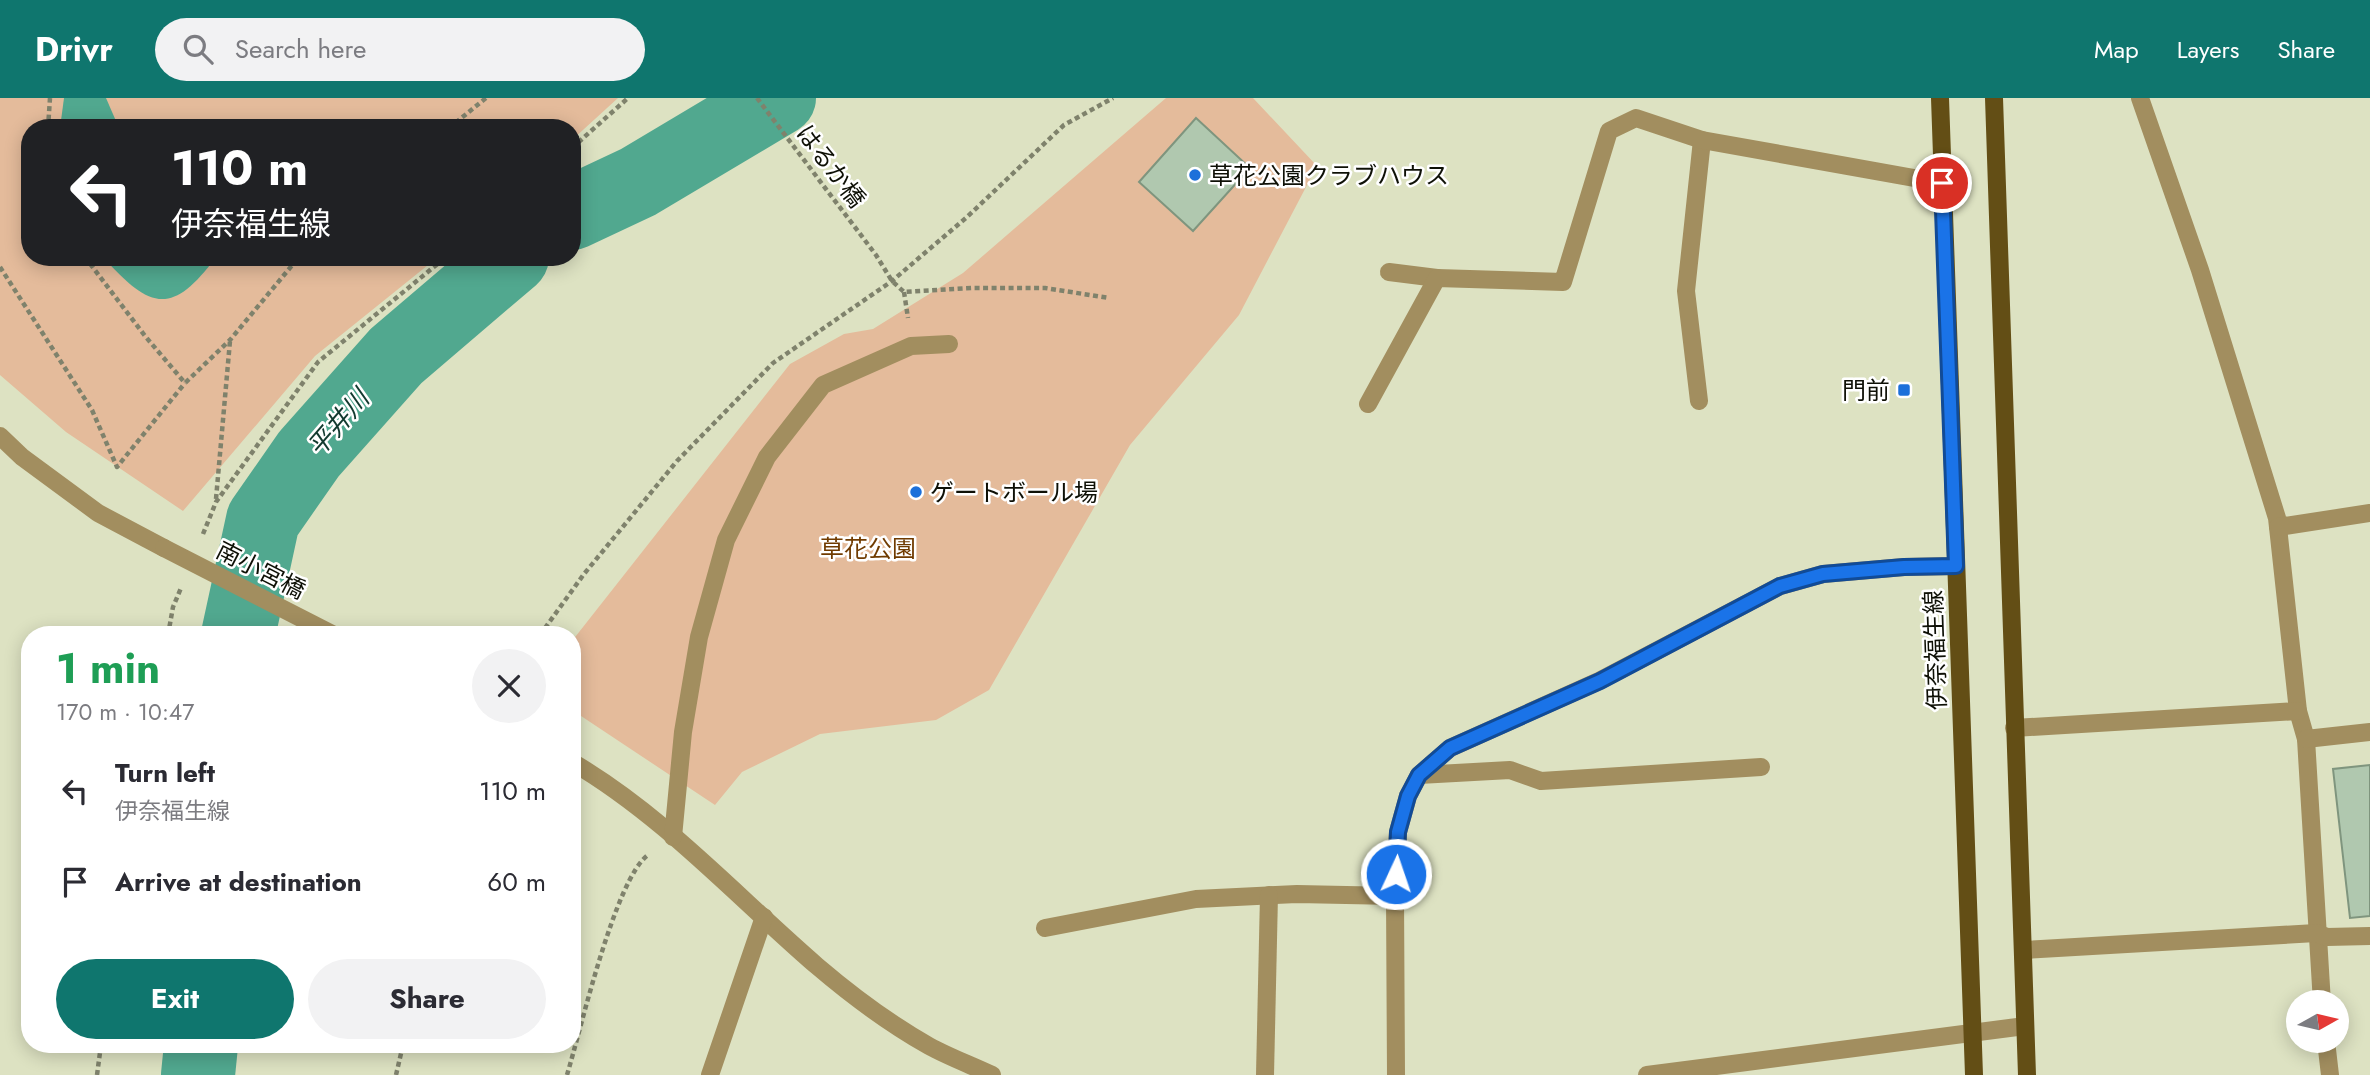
<!DOCTYPE html>
<html lang="en">
<head>
<meta charset="utf-8">
<style>
  :root { --surface:#fff; --page:#f2f2f3; --text:#2b2b33; --muted:#7c7c81; --accent:#0f766e }
  body { margin:0; font-family:Jost,"Noto Sans JP",sans-serif; background:var(--page); color:var(--text); height:100vh; display:flex; flex-direction:column; font-size:26px; white-space:nowrap }
  * { box-sizing:border-box; margin:0 }
  p { font-size:23px; color:var(--muted) }
  .icon { flex:none; width:38px; height:38px; fill:none; stroke:currentColor; stroke-width:2; stroke-linecap:round; stroke-linejoin:round }
  .map { position:relative; flex:1; overflow:hidden }
  .side { position:absolute; left:21px; top:528px; width:560px; height:427px; display:flex; flex-direction:column; background:var(--surface); border-radius:28px; box-shadow:0 4px 18px #0003 }
  .side>* { flex:none }
  .guide { position:absolute; left:21px; top:21px; width:560px; height:147px; border-radius:28px; box-shadow:0 4px 18px #0003; background:#202124; color:#fff; overflow:hidden }
  .needle { width:46px; rotate:82deg }
  .tools { position:absolute; left:2286px; top:892px; display:grid; gap:14px }
  .tools a { display:grid; place-items:center; width:63px; height:63px; border-radius:50%; background:var(--surface); box-shadow:0 4px 18px #0003; font-size:35px }
  .pin { position:absolute; display:grid; place-items:center; width:60px; height:60px; color:#fff; margin:-30px; border:4px solid #fff; border-radius:50%; box-shadow:0 2px 7px #0007 }
  .me { position:absolute; width:77px; margin:-38px; rotate:3deg; stroke-linejoin:round; filter:drop-shadow(0 0 5px #0008) }
  .turn { display:flex; align-items:center; gap:24px; height:147px; padding:0 35px; font-size:32px }
  .turn .icon { width:91px; height:91px; stroke-width:2.5 }
  .turn b { display:block; font-size:49px; line-height:60px }
  .round { display:grid; place-items:center; flex:none; width:74px; height:74px; border-radius:37px; background:var(--page) }
  .overview { display:flex; align-items:center; justify-content:space-between; height:119px; padding:0 35px }
  h1 { font-size:42px; font-weight:700; line-height:52px; color:#1e9e55 }
  .primary-button { display:flex; gap:14px; margin-top:auto; padding:14px 35px }
  .primary-button a { flex:1; height:80px; border-radius:42px; background:var(--accent); color:#fff; font-size:28px; font-weight:700; line-height:80px; text-align:center }
  .primary-button a+a { background:var(--page); color:var(--text) }
  ul { padding:0; list-style:none }
  li { display:flex; align-items:center; gap:21px; height:91px; padding:0 35px }
  li div { flex:1 }
  li b { display:block; font-size:26px }
  li em { font-style:normal }
  header { display:flex; align-items:center; gap:42px; box-sizing:border-box; height:98px; padding:0 35px; background:var(--accent); color:#fff }
  header strong { font-size:33px }
  nav { display:flex; gap:38px; margin-inline-start:auto; font-size:24px }
  .search { width:490px; height:63px; background:var(--page); display:flex; align-items:center; gap:18px; box-sizing:border-box; padding:0 24px; border-radius:38px; color:var(--muted); font-size:26px }
  .map>svg:first-child { display:block }
</style>
</head>
<body>
<header>
<strong>Drivr</strong>
<div class="search"><svg class="icon" aria-label="search" viewBox="0 0 24 24"><circle cx="10" cy="10" r="6"/><path d="M15 15l6 6"/></svg>Search here</div>
<nav><a>Map</a><a>Layers</a><a>Share</a></nav>
</header>
<div class="map">
<svg width="2370" height="977" viewBox="0 0 2370 977">
  <rect width="100%" height="100%" fill="#dde2c2"/>
  <g fill="#e4bb9b">
    <polygon points="0,0 618,0 572,42 572,30 30,30 30,159 438,159 315,258 183,413 66,334 0,277"/>
    <polygon points="1166,0 1253,0 1317,68 1239,217 1130,347 989,592 936,622 820,636 742,674 715,707 572,612 572,543 790,266 844,236 873,231 963,175"/>
  </g>
  <g fill="#51a88f">
    <polygon points="64,0 106,0 119,30 60,30"/>
    <path d="M103,159h113c-45,61 -67,51 -113,0z"/>
  </g>
  <g fill="none" stroke-linecap="round" stroke-linejoin="round">
    <g stroke="#51a88f" stroke-width="74">
      <polyline points="572,115 638,84 779,0"/>
      <polyline points="238,537 263,422 309,356 396,258 512,159"/>
      <polyline points="198,977 201,947"/>
    </g>
  </g>
  <g fill="#b0c8af" stroke="#7f957e" stroke-width="2">
    <polygon points="1196,20 1250,70 1193,133 1139,84"/>
    <polygon points="2370,667 2370,818 2350,820 2333,671"/>
  </g>
  <g fill="none" stroke-linecap="round" stroke-linejoin="round">
    <g stroke="#7f826c" stroke-width="4.5" stroke-dasharray="5 3.5" stroke-linecap="butt">
      <polyline points="757,0 876,157 892,183 904,194 972,190 1045,190 1109,200"/>
      <polyline points="190,26 207,30"/>
      <polyline points="48,30 50,0"/>
      <polyline points="449,30 486,0"/>
      <polyline points="572,50 628,0"/>
      <polyline points="85,159 145,238 185,285 230,242 299,159"/>
      <polyline points="0,169 92,312 117,369 185,285"/>
      <polyline points="904,194 908,220"/>
      <polyline points="216,401 230,243"/>
      <polyline points="203,436 216,404 318,264 446,159"/>
      <polyline points="168,537 173,509 181,490"/>
      <polyline points="540,537 584,476 677,363 773,265 892,183 967,119 1064,27 1113,0"/>
      <polyline points="97,977 101,947"/>
      <polyline points="396,977 403,947"/>
      <path d="M567,977c14,-46 48,-196 81,-220"/>
    </g>
    <g stroke="#a28e5f" stroke-width="18">
      <polyline points="2140,0 2200,172 2277,420 2298,613 2306,641 2322,905"/>
      <polyline points="1389,174 1437,180"/>
      <polyline points="1699,303 1686,193 1702,42"/>
      <polyline points="1368,306 1437,180 1563,184 1609,33 1636,20 1702,42 1942,85"/>
      <polyline points="0,338 22,359 98,415 164,450"/>
      <polyline points="2278,429 2370,415"/>
      <polyline points="2014,630 2298,613"/>
      <polyline points="2306,641 2370,634"/>
      <path d="M572,664c92,54 165,135 245,204 34,29 73,58 112,80 20,11 42,19 63,29"/>
      <polyline points="1419,677 1510,672 1541,683 1761,669"/>
      <polyline points="673,739 683,634 699,539 726,442 767,359 823,287 911,248 949,246"/>
      <polyline points="1045,830 1196,801 1297,796 1395,798"/>
      <polyline points="2024,852 2316,835 2327,839 2370,838"/>
      <polyline points="2326,943 2330,977"/>
      <polyline points="710,977 764,819"/>
      <polyline points="1265,977 1269,797"/>
      <polyline points="1396,977 1395,798 1398,734 1408,698 1419,677 1450,650 1599,583 1780,488 1823,476 1904,469 1956,468"/>
      <polyline points="1647,977 2025,928"/>
    </g>
    <g stroke="#634e15" stroke-width="18">
      <polyline points="1940,0 1974,977"/>
      <polyline points="1994,0 2027,977"/>
    </g>
    <polyline stroke="#a28e5f" stroke-width="18" points="164,450 334,537"/>
  </g>
  <g fill="none" stroke-linecap="round" stroke-linejoin="round">
    <defs>
      <polyline id="route" points="1396,776 1398,734 1408,698 1419,677 1450,650 1600,583 1780,488 1823,476 1904,469 1956,468 1942,85"/>
    </defs>
    <use href="#route" stroke="#114b97" stroke-width="18"/>
    <use href="#route" stroke="#1a73e8" stroke-width="12"/>
  </g>
  <g fill="#1c70da" stroke="#fff" stroke-width="2.5">
    <circle cx="1195" cy="77" r="7"/>
    <rect x="1897" y="285" width="14" height="14" rx="3.5"/>
    <circle cx="916" cy="394" r="7"/>
  </g>
  <g text-anchor="middle" dominant-baseline="central" stroke-width="5" stroke-linejoin="round" paint-order="stroke">
    <g font-size="24" fill="#0e1006" stroke="#fff">
      <text transform="translate(831 68) rotate(53)">はるか橋</text>
      <text transform="translate(261 472) rotate(27)">南小宮橋</text>
      <text transform="translate(1935 552) rotate(-92)">伊奈福生線</text>
    </g>
    <g font-size="24" fill="#0e1006" stroke="#fff" text-anchor="start">
      <text x="1209" y="77">草花公園クラブハウス</text>
      <text x="1890" y="292" text-anchor="end">門前</text>
      <text x="930" y="394">ゲートボール場</text>
    </g>
    <g font-size="24" fill="#703b00" stroke="#fff">
      <text x="868" y="450">草花公園</text>
    </g>
    <g font-size="26" font-style="italic" fill="#123a2f" stroke="#fff">
      <text transform="translate(338 325) rotate(-49)">平井川</text>
    </g>
  </g>
</svg>
<div class="tools">
<a><svg class="needle" viewBox="-14 -14 28 28"><path d="M0-13l5 13h-10z" fill="#e53935"/><path d="M0 13l5-13h-10z" fill="#7c7c81"/></svg></a>
</div>
<div class="pin" style="left:1942px;top:85px;background:#d93025"><svg class="icon" aria-label="arrive" viewBox="0 0 24 24"><path d="M6 21V4h12l-3 4 3 4H6"/></svg></div>
<svg class="me" style="left:1396px;top:776px" viewBox="-20 -20 40 40"><circle r="17" fill="#1a73e8" stroke="#fff" stroke-width="3"/><path d="M0-11L8 9 0 5-8 9z" fill="#fff"/></svg>
<div class="guide">
<div class="turn"><svg class="icon" aria-label="left" viewBox="0 0 24 24"><path d="M17 20v-9H6M10 6l-5 5 5 5"/></svg><div><b>110 m</b>伊奈福生線</div></div>
</div>
<section class="side">
<div class="overview"><div><h1>1 min</h1><p>170 m · 10:47</p></div><a class="round"><svg class="icon" aria-label="close" viewBox="0 0 24 24"><path d="M6 6l12 12M18 6L6 18"/></svg></a></div>
<ul>
<li><svg class="icon" aria-label="left" viewBox="0 0 24 24"><path d="M17 20v-9H6M10 6l-5 5 5 5"/></svg><div><b>Turn left</b><p>伊奈福生線</p></div><em>110 m</em></li>
<li><svg class="icon" aria-label="arrive" viewBox="0 0 24 24"><path d="M6 21V4h12l-3 4 3 4H6"/></svg><div><b>Arrive at destination</b></div><em>60 m</em></li>
</ul>
<div class="primary-button"><a>Exit</a><a>Share</a></div>
</section>
</div>
</body>
</html>
